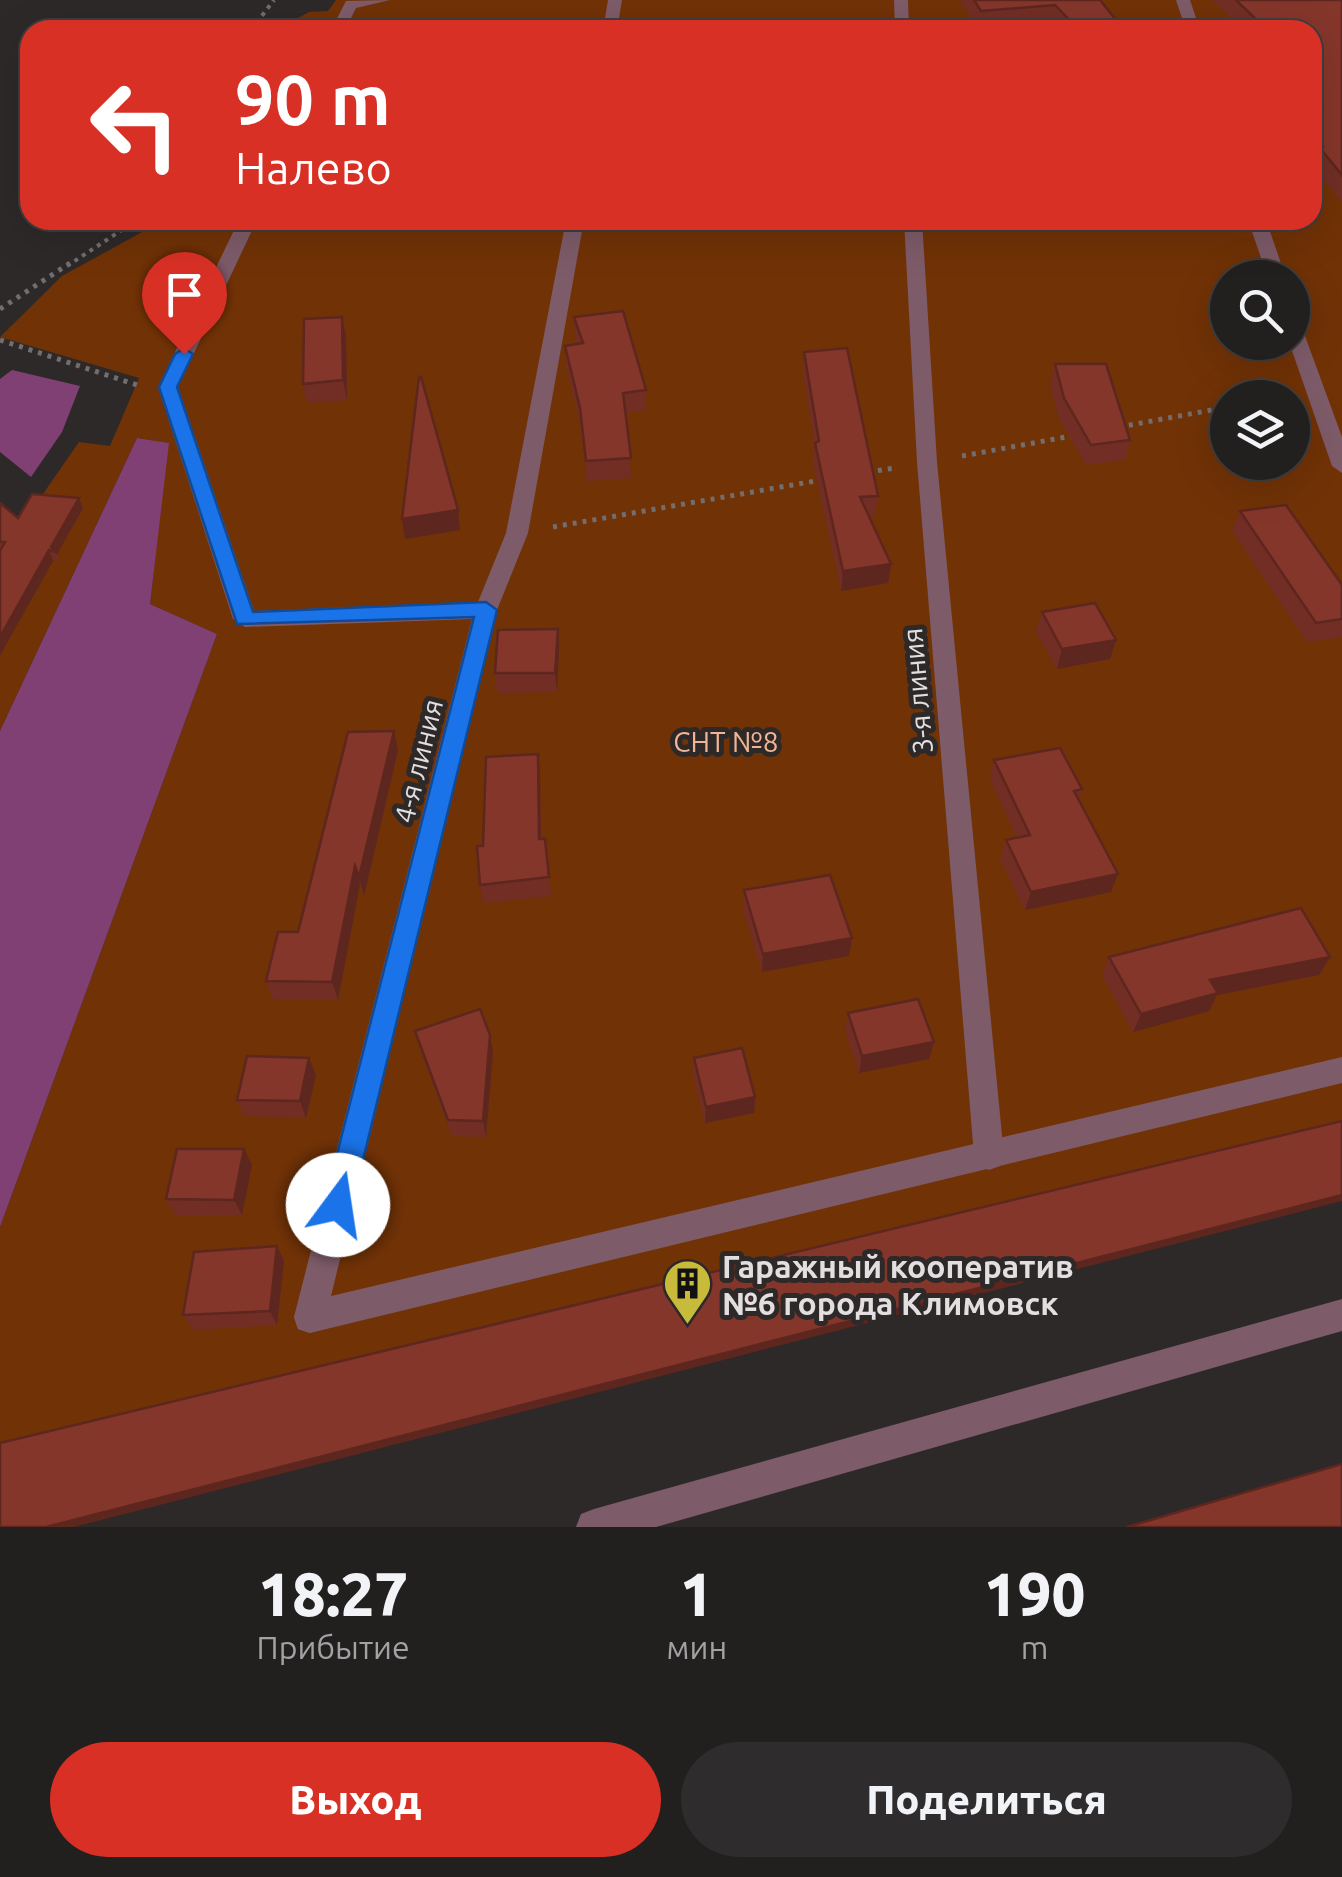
<!DOCTYPE html>
<html lang="ru">
<head>
<meta charset="utf-8">
<style>
  :root { --surface:#221f1f; --page:#2e2c2c; --text:#f1f3f6; --muted:#a2a2a4; --line:#3f3d3d; --accent:#d93025 }
  body { margin:0; font-family:Ubuntu,sans-serif; background:var(--page); color:var(--text); height:100vh; display:flex; flex-direction:column; font-size:38px; white-space:nowrap }
  * { box-sizing:border-box; margin:0 }
  p { font-size:32px; color:var(--muted) }
  .icon { flex:none; width:55px; height:55px; fill:none; stroke:currentColor; stroke-width:2; stroke-linecap:round; stroke-linejoin:round }
  .map { position:relative; height:1527px; overflow:hidden }
  .details { display:flex; flex-direction:column; background:var(--surface); flex:1 }
  .details>* { flex:none }
  .banner { position:absolute; left:20px; top:20px; width:1302px; height:210px; border-radius:30px; box-shadow:0 10px 40px #0002,0 0 0 2px var(--line); background:#d93025; color:#fff; overflow:hidden }
  .tools { position:absolute; left:1210px; top:260px; display:grid; gap:20px }
  .tools a { display:grid; place-items:center; width:100px; height:100px; border-radius:50%; background:var(--surface); box-shadow:0 10px 40px #0002,0 0 0 2px var(--line); font-size:50px }
  .pin { position:absolute; display:grid; place-items:center; width:85px; height:85px; color:#fff; margin:-102px -42px; border-radius:50% 50% 50% 0; rotate:-45deg; box-shadow:0 0 10px #0007 }
  .pin .icon { rotate:45deg }
  .me { position:absolute; width:110px; margin:-55px; rotate:14deg; stroke-linejoin:round; filter:drop-shadow(0 0 8px #0008) }
  .turn { display:flex; align-items:center; gap:35px; height:210px; padding:0 50px; font-size:45px }
  .turn .icon { width:130px; height:130px; stroke-width:2.5 }
  .turn b { display:block; font-size:70px; line-height:85px }
  .eta { display:flex; justify-content:space-evenly; align-items:center; height:170px; text-align:center }
  .eta b { font-size:60px; font-weight:800; line-height:70px }
  .cta { display:flex; gap:20px; margin-top:auto; padding:20px 50px }
  .cta a { flex:1; height:115px; border-radius:60px; background:var(--accent); color:#fff; font-size:40px; font-weight:800; line-height:115px; text-align:center }
  .cta a+a { background:var(--page); color:var(--text) }
  .map>svg:first-child { display:block }
</style>
</head>
<body>
<div class="map">
<svg width="1342" height="1527" viewBox="0 0 1342 1527">
  <rect width="100%" height="100%" fill="#2e2929"/>
  <path fill="#713206" fill-rule="evenodd" d="M336,0h1006v1128l-1342,323v-224l217,-593 -67,-30 18,-161 -31,-5 -137,293v-76l82,-146 -46,-5 43,-62 31,4 29,-68 -139,-41 62,-61 102,-56h1148v-190h-1035l32,-18 19,-1zM1228,278h64v64h-64zM1228,398h64v64h-64z"/>
  <g fill="#804073">
    <polygon points="12,370 80,386 62,432 31,477 0,452 0,379"/>
    <polygon points="137,438 169,443 150,604 217,634 0,1227 0,731"/>
  </g>
  <g fill="none" stroke-linecap="round" stroke-linejoin="round">
    <g stroke="#726d6e" stroke-width="4" stroke-dasharray="4 5" stroke-linecap="butt">
      <polyline points="251,30 274,0"/>
      <polyline points="67,266 137,220"/>
    </g>
    <g stroke="#726d6e" stroke-width="5" stroke-dasharray="4 6" stroke-linecap="butt">
      <polyline points="0,309 70,263"/>
      <polyline points="0,340 137,385"/>
      <polyline points="1119,427 1228,407"/>
      <polyline points="962,456 1077,435"/>
      <polyline points="868,472 895,468"/>
      <polyline points="553,527 821,480"/>
    </g>
    <g fill="#7e5b69" fill-rule="evenodd">
      <polygon points="390,0 356,8 345,30 331,30 346,1"/>
      <polygon points="608,0 622,0 617,30 603,30"/>
      <polygon points="894,0 908,0 909,30 895,30"/>
      <polygon points="1176,0 1190,0 1200,30 1186,30"/>
      <polygon points="239,220 257,220 178,387 254,611 478,602 506,533 566,220 584,220 528,533 497,610 326,1317 322,1329 310,1333 298,1329 294,1317 472,619 245,627 233,619 158,387"/>
      <polygon points="904,220 922,220 937,462 1004,1156 1000,1166 989,1170 978,1166 974,1156 917,462"/>
      <polygon points="1248,220 1266,220 1286,278 1268,278"/>
      <polygon points="1292,319 1301,325 1342,437 1342,473 1332,466 1289,342 1292,342"/>
      <polygon points="1342,1299 1342,1331 656,1527 576,1527 581,1514 594,1509"/>
    </g>
    <polygon fill="#7e5b69" fill-rule="evenodd" points="1342,1057 1342,1083 310,1333 298,1329 294,1317 298,1305 310,1301"/>
  </g>
  <g fill="#722e25">
    <polygon points="960,0 1100,0 1124,30 1059,30 1052,23 978,29"/>
    <polygon points="1212,0 1342,0 1342,202 1313,166 1312,30 1243,30"/>
    <polygon points="369,220 408,220 408,222 369,224"/>
    <polygon points="342,317 346,336 347,400 307,403 303,384"/>
    <polygon points="574,317 646,390 646,410 625,412 631,478 587,481 581,427 566,365 565,346 578,344 575,337"/>
    <polygon points="804,352 878,496 875,516 869,516 891,564 888,583 841,591 813,462 815,445 803,371"/>
    <polygon points="1055,364 1130,440 1125,460 1086,465 1059,418 1050,384"/>
    <polygon points="0,503 18,518 83,508 57,554 60,562 53,560 0,655"/>
    <polygon points="1240,511 1342,585 1342,637 1307,642 1232,531"/>
    <polygon points="1042,612 1110,659 1057,669 1036,632"/>
    <polygon points="559,649 557,692 497,693 495,673"/>
    <polygon points="394,731 398,750 364,896 360,884 338,1000 273,999 266,981 298,932"/>
    <polygon points="994,760 1082,789 1079,800 1111,892 1025,910 1000,859 1006,840 1017,838 990,779"/>
    <polygon points="540,773 541,839 545,839 551,896 483,903 480,885 483,846"/>
    <polygon points="744,890 852,938 849,956 762,972 743,909"/>
    <polygon points="1109,957 1330,957 1319,975 1217,995 1209,1011 1133,1032 1102,975"/>
    <polygon points="848,1013 934,1042 929,1059 859,1073 845,1030"/>
    <polygon points="415,1031 493,1052 486,1137 452,1136 420,1049"/>
    <polygon points="694,1058 755,1097 754,1113 705,1123 693,1075"/>
    <polygon points="316,1075 306,1118 245,1116 237,1100"/>
    <polygon points="252,1165 242,1215 175,1215 166,1199"/>
    <polygon points="277,1246 284,1261 277,1325 193,1330 183,1315"/>
  </g>
  <g fill="#5d261e">
    <polygon points="342,317 346,336 347,400 343,380"/>
    <polygon points="79,498 83,508 57,554 51,547"/>
    <polygon points="458,510 460,530 405,539 402,519"/>
    <polygon points="49,550 53,560 0,655 0,637"/>
    <polygon points="891,564 888,583 841,591 843,571"/>
    <polygon points="558,629 559,649 557,692 555,673"/>
    <polygon points="1116,640 1110,659 1057,669 1062,649"/>
    <polygon points="394,731 398,750 364,896 359,877"/>
    <polygon points="538,754 540,773 541,858 539,839"/>
    <polygon points="355,866 360,884 338,1000 332,982"/>
    <polygon points="1118,874 1111,892 1025,910 1031,892"/>
    <polygon points="852,938 849,956 762,972 763,954"/>
    <polygon points="1330,957 1319,975 1217,995 1209,1011 1133,1032 1141,1014 1210,980"/>
    <polygon points="490,1035 493,1052 486,1137 483,1121"/>
    <polygon points="934,1042 929,1059 859,1073 862,1056"/>
    <polygon points="309,1058 316,1075 306,1118 300,1101"/>
    <polygon points="755,1097 754,1113 705,1123 706,1107"/>
    <polygon points="244,1149 252,1165 242,1215 234,1200"/>
    <polygon points="1342,1195 1342,1201 74,1527 46,1527"/>
    <polygon points="277,1246 284,1261 277,1325 270,1311"/>
  </g>
  <g fill="#85362b" stroke="#5d261e" stroke-width="2.5">
    <polygon points="974,0 1100,0 1124,30 1079,30 1055,5 981,11"/>
    <polygon points="1236,0 1342,0 1342,175 1319,147 1323,146 1312,136 1312,111 1322,110 1312,100 1312,30 1267,30"/>
    <polygon points="623,311 646,390 623,393 631,458 586,461 580,408 565,346 583,343 574,317"/>
    <polygon points="342,317 343,380 303,384 304,319"/>
    <polygon points="847,348 878,496 860,497 891,564 843,571 815,443 819,441 804,352"/>
    <polygon points="1055,364 1106,364 1130,440 1091,445 1064,398"/>
    <polygon points="419,377 421,377 458,510 402,519"/>
    <polygon points="32,494 79,498 51,547 56,552 49,550 0,637 0,551 5,542 0,542 0,503 18,518"/>
    <polygon points="1286,505 1342,585 1342,619 1316,623 1240,511"/>
    <polygon points="1095,603 1116,640 1062,649 1042,612"/>
    <polygon points="558,629 555,673 495,673 498,630"/>
    <polygon points="394,731 359,877 355,866 332,982 266,981 278,932 298,932 348,732"/>
    <polygon points="1060,748 1082,789 1074,791 1118,874 1031,892 1006,840 1030,835 994,760"/>
    <polygon points="538,754 539,839 545,839 549,877 480,885 477,846 483,846 486,757"/>
    <polygon points="830,875 852,938 763,954 744,890"/>
    <polygon points="1301,908 1330,957 1210,980 1218,993 1141,1014 1109,957"/>
    <polygon points="918,999 934,1042 862,1056 848,1013"/>
    <polygon points="480,1009 490,1035 483,1121 448,1120 415,1031"/>
    <polygon points="742,1048 755,1097 706,1107 694,1058"/>
    <polygon points="247,1056 309,1058 300,1101 237,1100"/>
    <polygon points="1342,1121 1342,1195 46,1527 0,1527 0,1443"/>
    <polygon points="177,1149 244,1149 234,1200 166,1199"/>
    <polygon points="277,1246 270,1311 183,1315 194,1252"/>
    <polygon points="1342,1464 1342,1527 1127,1527"/>
  </g>
  <polygon fill="#1a73e8" stroke="#114b97" stroke-width="2.5" points="184,348 193,354 177,387 253,612 486,602 497,610 352,1205 348,1215 338,1218 328,1215 324,1205 474,617 237,624 159,387 175,354"/>
  <defs>
    <symbol id="building-pin" viewBox="-11 -11 22 30"><path d="M0 17L-7.5 6A9.5 9.5 0 1 1 7.5 6Z" fill="#c8bb3b" stroke="#2e2929"/><path d="M-4-6H4V6H1V3H-1V6H-4ZM-2.5-4.3h1.7v1.8h-1.7ZM.8-4.3h1.7v1.8H.8ZM-2.5-1h1.7V.8h-1.7ZM.8-1h1.7V.8H.8Z" fill="#111"/></symbol>
  </defs>
  <g fill-rule="evenodd">
    <use href="#building-pin" x="660" y="1256" width="55" height="75"/>
  </g>
  <g text-anchor="middle" dominant-baseline="central" stroke-width="10" stroke-linejoin="round" paint-order="stroke">
    <g font-size="28" fill="#e3dfe0" stroke="#2e2929">
      <text transform="translate(917 691) rotate(-95)">3-я линия</text>
      <text transform="translate(418 761) rotate(-76)">4-я линия</text>
    </g>
    <g font-size="28" fill="#f2b494" stroke="#2e2929">
      <text x="726" y="741">СНТ №8</text>
    </g>
    <g font-size="32" font-weight="bold" fill="#e3dfe0" stroke="#2e2929" text-anchor="start">
      <text x="722" y="1266">Гаражный кооператив<tspan x="722" dy="37">№6 города Климовск</tspan></text>
    </g>
  </g>
</svg>
<div class="tools">
<a><svg class="icon" aria-label="search" viewBox="0 0 24 24"><circle cx="10" cy="10" r="6"/><path d="M15 15l6 6"/></svg></a>
<a><svg class="icon" aria-label="layers" viewBox="0 0 24 24"><path d="M12 4l9 5-9 5-9-5zM3 14l9 5 9-5"/></svg></a>
</div>
<div class="pin" style="left:184px;top:354px;background:#d93025"><svg class="icon" aria-label="arrive" viewBox="0 0 24 24"><path d="M6 21V4h12l-3 4 3 4H6"/></svg></div>
<svg class="me" style="left:338px;top:1205px" viewBox="-20 -20 40 40"><circle r="19" fill="#fff"/><path d="M0-13L10 11 0 6-10 11z" fill="#1a73e8"/></svg>
<div class="banner">
<div class="turn"><svg class="icon" aria-label="left" viewBox="0 0 24 24"><path d="M17 20v-9H6M10 6l-5 5 5 5"/></svg><div><b>90 m</b>Налево</div></div>
</div>
</div>
<section class="details">
<div class="eta">
<div><b>18:27</b><p>Прибытие</p></div>
<div><b>1</b><p>мин</p></div>
<div><b>190</b><p>m</p></div>
</div>
<div class="cta"><a>Выход</a><a>Поделиться</a></div>
</section>
</body>
</html>
